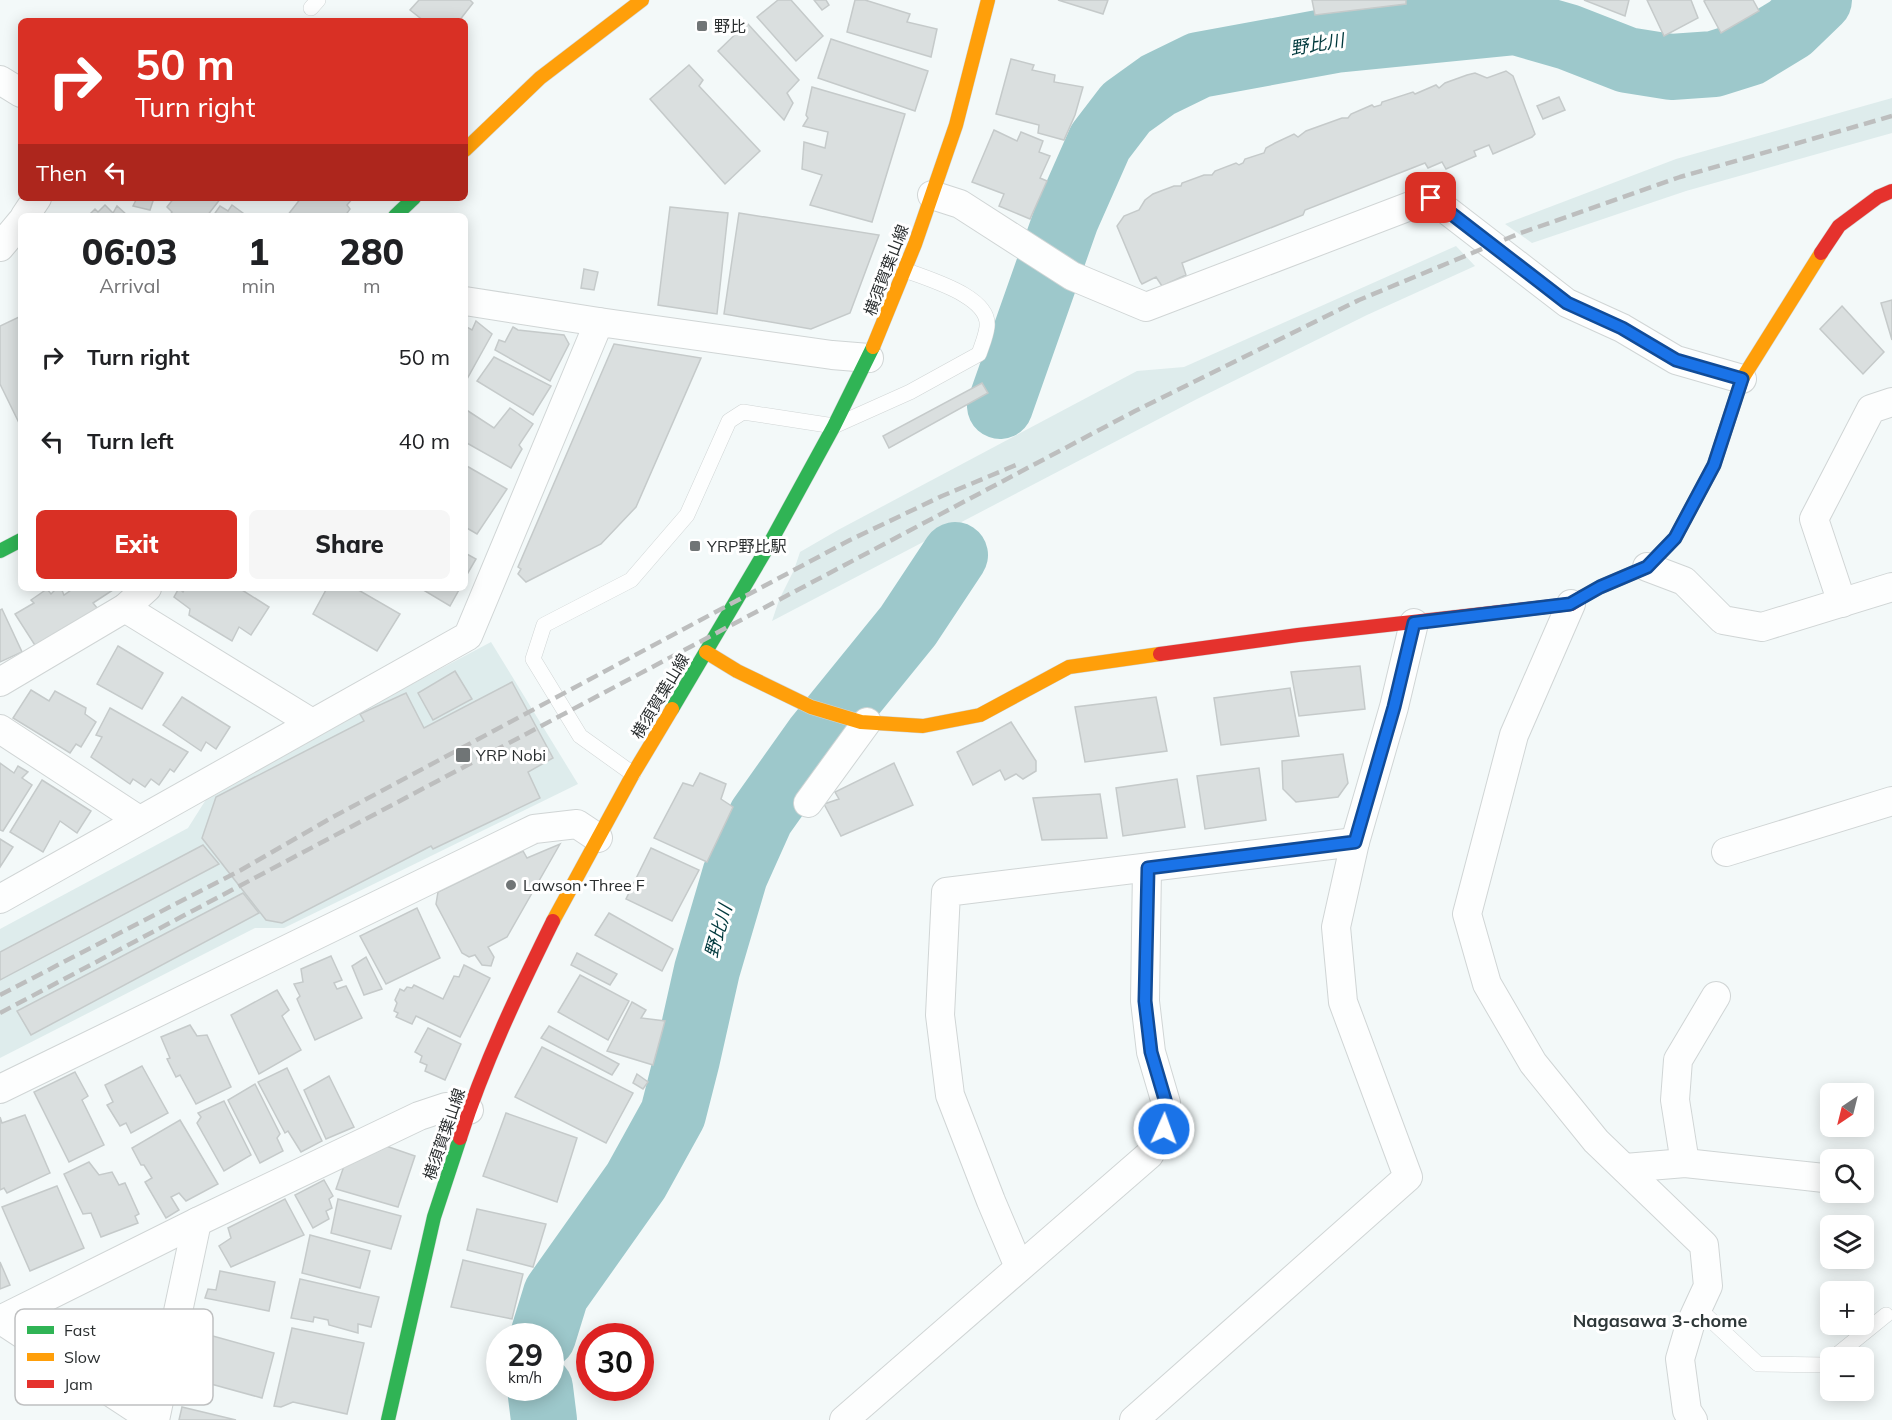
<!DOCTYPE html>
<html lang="en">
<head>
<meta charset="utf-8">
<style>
  :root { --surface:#fff; --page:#f6f6f6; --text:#202124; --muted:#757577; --accent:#d93025 }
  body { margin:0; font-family:Mulish,"Noto Sans JP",sans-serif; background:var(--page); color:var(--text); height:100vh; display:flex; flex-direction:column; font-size:22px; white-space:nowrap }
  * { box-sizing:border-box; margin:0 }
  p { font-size:20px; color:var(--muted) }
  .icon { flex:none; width:33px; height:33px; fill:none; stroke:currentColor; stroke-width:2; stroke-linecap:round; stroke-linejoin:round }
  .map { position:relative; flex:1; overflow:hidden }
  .details { position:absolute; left:18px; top:213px; width:450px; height:378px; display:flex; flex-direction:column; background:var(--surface); border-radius:9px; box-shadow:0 3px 15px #0003 }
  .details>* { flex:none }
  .banner { position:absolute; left:18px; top:18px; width:450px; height:183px; border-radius:9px; box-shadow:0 3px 15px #0003; background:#d93025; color:#fff; overflow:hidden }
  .needle { width:39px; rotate:215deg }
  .tools { position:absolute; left:1820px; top:1083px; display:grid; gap:12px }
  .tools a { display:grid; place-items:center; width:54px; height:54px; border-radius:9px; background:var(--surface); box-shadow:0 3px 15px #0003; font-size:30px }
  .speed { position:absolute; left:486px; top:1323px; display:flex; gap:12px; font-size:30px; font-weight:700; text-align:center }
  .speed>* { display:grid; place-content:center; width:78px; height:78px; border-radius:50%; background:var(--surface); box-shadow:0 3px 15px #0003; line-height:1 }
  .speed small { font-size:15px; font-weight:400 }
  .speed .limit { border:9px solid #d22; background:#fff; color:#111 }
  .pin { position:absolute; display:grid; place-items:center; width:51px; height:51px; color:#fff; margin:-26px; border-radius:12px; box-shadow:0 3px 9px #0006 }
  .me { position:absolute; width:66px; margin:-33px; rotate:2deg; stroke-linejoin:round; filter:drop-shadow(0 0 4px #0008) }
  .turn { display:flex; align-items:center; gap:21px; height:126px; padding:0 18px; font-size:27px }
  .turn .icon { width:78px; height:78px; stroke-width:2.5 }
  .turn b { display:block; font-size:42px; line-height:51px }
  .then { display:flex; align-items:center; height:57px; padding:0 18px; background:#0003; gap:12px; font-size:22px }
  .eta { display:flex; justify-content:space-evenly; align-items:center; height:102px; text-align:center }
  .eta b { font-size:36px; font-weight:800; line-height:42px }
  .primary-button { display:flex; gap:12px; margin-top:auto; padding:12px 18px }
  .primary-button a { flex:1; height:69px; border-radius:9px; background:var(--accent); color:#fff; font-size:24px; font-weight:800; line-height:69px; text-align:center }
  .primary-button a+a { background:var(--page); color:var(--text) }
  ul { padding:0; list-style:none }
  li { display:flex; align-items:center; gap:18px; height:84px; padding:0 18px }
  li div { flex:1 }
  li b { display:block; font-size:22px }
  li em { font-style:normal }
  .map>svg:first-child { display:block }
</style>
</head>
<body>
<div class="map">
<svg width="1892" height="1420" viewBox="0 0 1892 1420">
  <rect width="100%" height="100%" fill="#f3f9f9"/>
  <g fill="#deecec">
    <polygon points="1892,98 1892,133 1686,191 1532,243 1505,224 1676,159"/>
    <polygon points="1456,246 1475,266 1367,315 1197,399 772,621 779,600 794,570 800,552 838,530 1137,371 1184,367"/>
    <polygon points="491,642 578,784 284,928 255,928 0,1058 0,929 188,828 212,790"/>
  </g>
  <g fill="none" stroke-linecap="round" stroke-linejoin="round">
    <g stroke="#9dc8cb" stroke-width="66">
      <polyline points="1000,406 1066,219 1100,142 1126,108 1158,85 1199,65 1335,40 1516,22 1568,37 1627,60 1671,67 1714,64 1749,53 1790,28 1819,0"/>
      <polyline points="543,1336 556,1294 636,1181 673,1114 687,1059 707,970 735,875 761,817 817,738 908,626 955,555"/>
      <polyline points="540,1388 544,1420"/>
    </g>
  </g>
  <g fill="#dadfdf" stroke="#c5caca" stroke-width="1.5">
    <polygon points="419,0 470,0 473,3 459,21 424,21 410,10"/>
    <polygon points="778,0 791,0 823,36 796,61 757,17"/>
    <polygon points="814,0 826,0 829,5 822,10"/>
    <polygon points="855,0 865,0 910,14 907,22 937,29 931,57 847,32"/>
    <polygon points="1058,0 1108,0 1103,14"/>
    <polygon points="1312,0 1406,0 1406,4 1315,15"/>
    <polygon points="1584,0 1629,0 1625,16"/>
    <polygon points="1647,0 1691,0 1698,18 1664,36"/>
    <polygon points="1706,0 1753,0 1759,11 1721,33 1704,1"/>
    <polygon points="747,23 799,80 787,93 793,103 784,120 718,51"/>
    <polygon points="831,39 928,71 915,111 818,78"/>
    <polygon points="1011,59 1034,65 1032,70 1055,75 1054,82 1083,87 1075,115 1064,140 1038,133 1039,125 996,114"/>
    <polygon points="689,65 703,80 699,86 760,151 725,184 650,99"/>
    <polygon points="1506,71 1513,76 1535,134 1532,137 1493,154 1489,145 1474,151 1476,156 1446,169 1442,162 1428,168 1425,163 1305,210 1303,215 1182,263 1186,275 1162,286 1156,277 1142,284 1140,281 1117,226 1124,216 1139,210 1145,200 1153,194 1174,186 1181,186 1182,183 1204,175 1212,175 1215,171 1236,163 1239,165 1243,163 1245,159 1264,153 1266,148 1275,143 1294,134 1298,137 1306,131 1342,118 1348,118 1351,114 1372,105 1374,107 1381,105 1382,102 1413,92 1415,94 1436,85 1439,88 1445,83 1467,75 1475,73 1487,78"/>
    <polygon points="812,87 905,114 872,222 810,205 822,175 802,169 804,142 825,148 828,132 803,126 808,118 806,115"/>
    <polygon points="1559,97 1565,110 1543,119 1537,106"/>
    <polygon points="994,130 1017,141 1021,132 1043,141 1039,152 1050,156 1040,178 1047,181 1030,219 999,206 1004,194 972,182"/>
    <polygon points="127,198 154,198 150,210 133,206 136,200"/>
    <polygon points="174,198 221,198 207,216 169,216 172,212 167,207"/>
    <polygon points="301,198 353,198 347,205 350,209 345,216 287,216"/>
    <polygon points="105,205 113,213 117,206 128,216 88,216 95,209 98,212"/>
    <polygon points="232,205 247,216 213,216 220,206 228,211"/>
    <polygon points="670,207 728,213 717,314 658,305"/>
    <polygon points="739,213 879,235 850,313 811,329 724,314"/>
    <polygon points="584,269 598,272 594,290 581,288"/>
    <polygon points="1892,300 1892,340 1881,303"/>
    <polygon points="1842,306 1884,352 1863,374 1820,329"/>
    <polygon points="19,317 21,322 21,427 0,384 0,326"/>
    <polygon points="476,321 492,334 467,379 465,378 465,326 472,330"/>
    <polygon points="513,327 518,330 564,335 569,344 550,381 495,350 499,340 505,342"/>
    <polygon points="614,344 701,358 636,507 601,544 526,582 518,574 521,569 518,567"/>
    <polygon points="494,357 551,386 533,415 477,381"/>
    <polygon points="982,383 988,393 889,448 883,436"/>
    <polygon points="510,408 533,424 519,445 522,449 511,468 465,442 465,409 494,428"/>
    <polygon points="465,465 507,489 477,534 465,527"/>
    <polygon points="465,553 476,559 465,578"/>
    <polygon points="57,588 61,588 64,595 74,588 116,588 93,603 98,609 38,650 15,614 34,603 31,600 47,589 51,594"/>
    <polygon points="179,588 183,592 185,588 239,588 269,607 251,635 239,627 232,641 189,615 190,609 174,597"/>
    <polygon points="327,588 355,588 400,614 377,651 313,614"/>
    <polygon points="420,588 460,588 450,606"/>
    <polygon points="2,609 22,652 0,662 0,610"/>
    <polygon points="118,646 163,673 142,709 97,684"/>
    <polygon points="1360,666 1365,709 1299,716 1291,672"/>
    <polygon points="455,671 472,699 433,720 418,693"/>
    <polygon points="512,682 553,758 528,772 540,798 433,849 431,846 282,923 266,920 202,838 216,797 364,721 360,714 406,693 424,728"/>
    <polygon points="1290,688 1299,736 1221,745 1214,698"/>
    <polygon points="31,690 49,701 55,691 86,708 85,714 96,722 81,747 76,744 70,753 13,718"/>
    <polygon points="182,697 230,727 216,749 206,742 201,751 163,725"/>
    <polygon points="1156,697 1167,751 1085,762 1075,707"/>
    <polygon points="110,708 188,752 174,772 170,769 159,785 151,779 145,787 133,779 130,784 91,757 102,737 96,735"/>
    <polygon points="1011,722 1036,761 1036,771 1023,779 1016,774 1005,780 1000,770 973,785 957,752"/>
    <polygon points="1343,754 1348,783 1338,797 1296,802 1283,789 1282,761"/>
    <polygon points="0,763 14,773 18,766 28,772 22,778 32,785 3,831 0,830"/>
    <polygon points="894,763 913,805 841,836 824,804 839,799 835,792"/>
    <polygon points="1259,768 1266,820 1205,829 1197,776"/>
    <polygon points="700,773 726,784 721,799 733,807 707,862 654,838 683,783 693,786"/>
    <polygon points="1177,779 1185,827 1123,836 1116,788"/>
    <polygon points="42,780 91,811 77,833 60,821 43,852 10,832"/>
    <polygon points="1100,794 1107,838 1042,840 1033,798"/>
    <polygon points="0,839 13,847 0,867"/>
    <polygon points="560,844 507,937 488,947 494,957 491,966 482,965 475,955 469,957 462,953 436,904 438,892 523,851 527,858"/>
    <polygon points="203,845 219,864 0,980 0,952"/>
    <polygon points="651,848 699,870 672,921 626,899"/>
    <polygon points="243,893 259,913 31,1035 17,1011"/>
    <polygon points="417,908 440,958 386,984 360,936"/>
    <polygon points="609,913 673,949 662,971 595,935"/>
    <polygon points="577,953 617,974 610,985 571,965"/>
    <polygon points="331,956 342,980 334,983 337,989 346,986 362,1018 315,1040 297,999 300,996 294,984 303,982 301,969"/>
    <polygon points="366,957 382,989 364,995 352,966"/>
    <polygon points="464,965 490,978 460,1037 416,1016 412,1024 396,1017 398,1013 394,1011 397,1003 395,1000 400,989 404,991 407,987 412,988 414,985 443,999 454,976 459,977"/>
    <polygon points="580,975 629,1001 608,1040 558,1012"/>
    <polygon points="277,990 289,1010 282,1016 301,1050 259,1074 231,1015"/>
    <polygon points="632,1002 646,1010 641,1018 665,1021 653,1065 607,1051"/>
    <polygon points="190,1025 197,1036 207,1035 231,1087 196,1104 180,1075 176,1077 167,1059 170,1058 161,1037"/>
    <polygon points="549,1026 619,1064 612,1075 541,1038"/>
    <polygon points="428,1028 461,1044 445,1080 425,1071 427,1065 420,1062 422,1056 415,1052"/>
    <polygon points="542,1047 633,1093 606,1143 515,1097"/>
    <polygon points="142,1066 168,1113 131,1133 126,1123 120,1126 107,1105 113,1102 105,1085"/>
    <polygon points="287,1068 322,1141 301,1152 288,1131 285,1133 258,1082"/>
    <polygon points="75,1072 88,1096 82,1100 104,1145 69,1162 34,1092"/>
    <polygon points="637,1074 648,1082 643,1089 633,1083"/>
    <polygon points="329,1076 354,1127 326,1139 304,1090"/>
    <polygon points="255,1084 280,1134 277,1138 283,1151 260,1163 228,1100"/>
    <polygon points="224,1101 251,1155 224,1171 197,1123 201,1117 198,1113"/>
    <polygon points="506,1113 577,1138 557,1202 483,1176"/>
    <polygon points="25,1115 50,1173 7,1193 4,1188 0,1190 0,1117 2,1123"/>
    <polygon points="180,1120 218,1184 186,1201 179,1193 171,1197 179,1210 166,1218 145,1182 152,1178 144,1165 141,1165 132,1148"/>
    <polygon points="386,1146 415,1156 398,1207 336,1189 344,1166"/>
    <polygon points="89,1162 99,1175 112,1172 119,1185 125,1183 139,1214 135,1216 138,1223 101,1237 91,1213 83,1214 64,1174"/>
    <polygon points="324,1180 333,1196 329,1199 332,1208 326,1211 329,1219 313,1228 295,1195"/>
    <polygon points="57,1186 84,1248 30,1271 2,1207"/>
    <polygon points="285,1199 304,1235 231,1267 219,1246 231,1238 228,1228"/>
    <polygon points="338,1199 401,1216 391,1249 331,1233"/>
    <polygon points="477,1209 546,1224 533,1267 467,1250"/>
    <polygon points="310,1235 370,1251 360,1288 302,1273"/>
    <polygon points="463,1260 523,1274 512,1319 451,1307"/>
    <polygon points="0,1262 10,1285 0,1289"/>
    <polygon points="220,1271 275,1282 269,1311 205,1298 208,1289 216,1290"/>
    <polygon points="300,1279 379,1297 371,1327 358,1324 358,1333 329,1325 328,1320 314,1317 313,1322 291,1318"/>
    <polygon points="292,1328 364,1343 347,1414 293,1402 281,1407 274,1406"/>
    <polygon points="202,1333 274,1353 262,1398 189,1378"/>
    <polygon points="182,1407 236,1420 179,1420"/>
  </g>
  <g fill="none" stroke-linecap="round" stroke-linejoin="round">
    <defs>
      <g id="lane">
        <polyline points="311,8 318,0"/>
        <path d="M633,774l-53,-38 -47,-77 11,-34 87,-45 56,-65 42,-94 14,-9 91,14 76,-34 69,-38c3,-9 7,-18 8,-27 4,-31 -60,-48 -82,-57"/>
        <polyline points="1698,1308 1758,1364 1824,1365 1830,1360"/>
        <polyline points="1833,1358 1886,1315"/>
      </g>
      <g id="street">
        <polyline points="0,80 21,93"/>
        <polyline points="932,195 960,204 1072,276 1146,307 1431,198 1567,303 1622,328 1676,360 1742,379"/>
        <polyline points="25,216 37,198"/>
        <polyline points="0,247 21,222"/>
        <polyline points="465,301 599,322"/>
        <polyline points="1647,567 1684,581 1723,620 1762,627 1892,587"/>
        <polyline points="1842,603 1814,519 1871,409 1892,402"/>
        <polyline points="1571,604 1514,735 1467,914 1487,984 1533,1063 1596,1141 1704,1245 1708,1286 1690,1325 1680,1359 1687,1411 1693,1420"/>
        <polyline points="125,608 312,723"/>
        <polyline points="0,682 125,608 147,588"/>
        <polyline points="0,729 139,820"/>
        <polyline points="808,803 867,722"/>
        <polyline points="1726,852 1892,801"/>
        <polyline points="0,899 468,636 599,322 832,355 869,358"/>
        <polyline points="0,1089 534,829 577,824 598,838"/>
        <polyline points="1685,1163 1675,1100 1678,1060 1716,996"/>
        <polyline points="1625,1168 1685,1163 1824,1178"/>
        <polyline points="1019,1267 991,1201 950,1095 940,1015 946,892 1355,842"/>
        <polyline points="0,1320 197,1222 419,1116 446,1107 469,1110"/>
        <polyline points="1,1320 153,1420"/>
        <polyline points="155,1420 197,1222"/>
        <polyline points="844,1420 1149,1155 1164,1129 1166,1103 1151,1052 1145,1001 1147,868"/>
        <polyline points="1134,1420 1408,1177 1343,1002 1336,927 1355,842 1394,707 1414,623"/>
      </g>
      <g id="fast">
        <polyline points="395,216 414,198"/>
        <polyline points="0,551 21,540"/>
        <polyline points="672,709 770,543 834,426 873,347"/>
        <polyline points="388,1420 434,1217 460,1138"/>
      </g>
      <g id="slow">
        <polyline points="465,150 540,78 642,0"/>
        <polyline points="873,347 915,244 956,125 988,0"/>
        <polyline points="1582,597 1600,587 1647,567 1675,538 1714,465 1742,379 1821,253"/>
        <polyline points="706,652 737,671 811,707 861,722 923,726 980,715 1069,667 1160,654"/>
        <polyline points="553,921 633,774 672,709"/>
      </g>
      <g id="jam">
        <polyline points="1821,253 1839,226 1878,197 1892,191"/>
        <polyline points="1160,654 1298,635 1571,604 1582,597"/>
        <path d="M460,1138c24,-75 58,-146 93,-217"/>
      </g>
    </defs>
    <use href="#lane" stroke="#d0d5d5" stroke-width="16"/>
    <use href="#street" stroke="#d0d5d5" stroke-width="30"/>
    <use href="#fast" stroke="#d0d5d5" stroke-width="15"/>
    <use href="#slow" stroke="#d0d5d5" stroke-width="15"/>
    <use href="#jam" stroke="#d0d5d5" stroke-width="15"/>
    <use href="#lane" stroke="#fdfefe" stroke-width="15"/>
    <use href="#street" stroke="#fdfefe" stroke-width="28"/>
    <use href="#fast" stroke="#30b455" stroke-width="14"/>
    <use href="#slow" stroke="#ff9f0a" stroke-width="14"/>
    <use href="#jam" stroke="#e5322d" stroke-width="14"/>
    <g stroke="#bdbebe" stroke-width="4.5" stroke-dasharray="12 6" stroke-linecap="butt">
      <polyline points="0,995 241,870 331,818 850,540 942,496 1016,465"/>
      <polyline points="0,1013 1135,411 1359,300 1518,234 1680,177 1892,116"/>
    </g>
  </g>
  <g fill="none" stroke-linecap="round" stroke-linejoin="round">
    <defs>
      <polyline id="route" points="1164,1129 1166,1103 1151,1052 1145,1001 1148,868 1355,842 1394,707 1414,623 1570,604 1600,587 1647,567 1675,538 1714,465 1742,379 1676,360 1622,328 1567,303 1431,198"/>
    </defs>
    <use href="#route" stroke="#114b97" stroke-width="15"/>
    <use href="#route" stroke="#1a73e8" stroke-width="10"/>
  </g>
  <g fill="#707576" stroke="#fff" stroke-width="2">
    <rect x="696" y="20" width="12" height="12" rx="3"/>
    <rect x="689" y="540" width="12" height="12" rx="3"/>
    <rect x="455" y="747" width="16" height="16" rx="3"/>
    <circle cx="511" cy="885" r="6"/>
  </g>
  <g text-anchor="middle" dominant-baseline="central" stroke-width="6" stroke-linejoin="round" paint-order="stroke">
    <g font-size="16" fill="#2a2e2f" stroke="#fff" text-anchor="start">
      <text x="714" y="26">野比</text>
      <text x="707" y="546">YRP野比駅</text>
      <text x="476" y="755">YRP Nobi</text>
      <text x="523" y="885">Lawson･Three F</text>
    </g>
    <g font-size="16" fill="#2a2e2f" stroke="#fff">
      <text transform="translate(886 270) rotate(-69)">横須賀葉山線</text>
      <text transform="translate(660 696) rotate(-59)">横須賀葉山線</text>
      <text transform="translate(444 1134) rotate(-71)">横須賀葉山線</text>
    </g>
    <g font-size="18" font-style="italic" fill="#00393d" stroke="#fff">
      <text transform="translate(1317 44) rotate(-9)">野比川</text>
      <text transform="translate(718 931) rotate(-74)">野比川</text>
    </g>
    <g font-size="18" font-weight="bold" fill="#2f3839" stroke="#fff">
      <text x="1660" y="1320">Nagasawa 3-chome</text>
    </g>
  </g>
  <rect x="15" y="1309" width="198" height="96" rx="9" fill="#fff" stroke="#bfc0c1" stroke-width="1.5"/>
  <rect x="27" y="1326" width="27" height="8" fill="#30b455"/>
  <rect x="27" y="1353" width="27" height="8" fill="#ff9f0a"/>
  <rect x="27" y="1380" width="27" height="8" fill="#e5322d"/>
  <g font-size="16" fill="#2a2e2f">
    <text x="64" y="1336">Fast</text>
    <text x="64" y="1363">Slow</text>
    <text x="64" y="1390">Jam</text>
  </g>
</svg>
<div class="tools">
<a><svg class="needle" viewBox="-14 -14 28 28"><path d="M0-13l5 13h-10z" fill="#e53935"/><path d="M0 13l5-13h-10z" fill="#757577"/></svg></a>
<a><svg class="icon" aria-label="search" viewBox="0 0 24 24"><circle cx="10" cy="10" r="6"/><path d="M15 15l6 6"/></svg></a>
<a><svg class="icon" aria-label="layers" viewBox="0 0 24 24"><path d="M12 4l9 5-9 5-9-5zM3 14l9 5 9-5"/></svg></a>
<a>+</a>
<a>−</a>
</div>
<div class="speed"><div>29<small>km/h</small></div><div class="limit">30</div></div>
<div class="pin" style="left:1431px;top:198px;background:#d93025"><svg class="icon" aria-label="arrive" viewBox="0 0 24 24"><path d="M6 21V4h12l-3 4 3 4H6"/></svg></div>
<svg class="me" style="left:1164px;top:1129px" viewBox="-20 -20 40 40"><circle r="17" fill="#1a73e8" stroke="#fff" stroke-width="3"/><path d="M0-11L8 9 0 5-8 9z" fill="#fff"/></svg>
<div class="banner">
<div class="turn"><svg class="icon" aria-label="right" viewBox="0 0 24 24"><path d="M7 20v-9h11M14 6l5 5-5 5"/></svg><div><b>50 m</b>Turn right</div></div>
<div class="then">Then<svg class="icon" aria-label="left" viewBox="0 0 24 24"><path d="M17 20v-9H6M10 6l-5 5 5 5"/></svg></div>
</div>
<section class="details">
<div class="eta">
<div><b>06:03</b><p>Arrival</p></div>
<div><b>1</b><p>min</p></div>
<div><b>280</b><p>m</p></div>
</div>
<ul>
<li><svg class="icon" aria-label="right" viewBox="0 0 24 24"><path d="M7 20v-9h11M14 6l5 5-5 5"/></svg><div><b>Turn right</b></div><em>50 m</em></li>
<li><svg class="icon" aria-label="left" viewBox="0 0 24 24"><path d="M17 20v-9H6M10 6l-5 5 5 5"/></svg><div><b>Turn left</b></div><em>40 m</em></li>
</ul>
<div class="primary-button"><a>Exit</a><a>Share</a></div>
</section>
</div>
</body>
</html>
